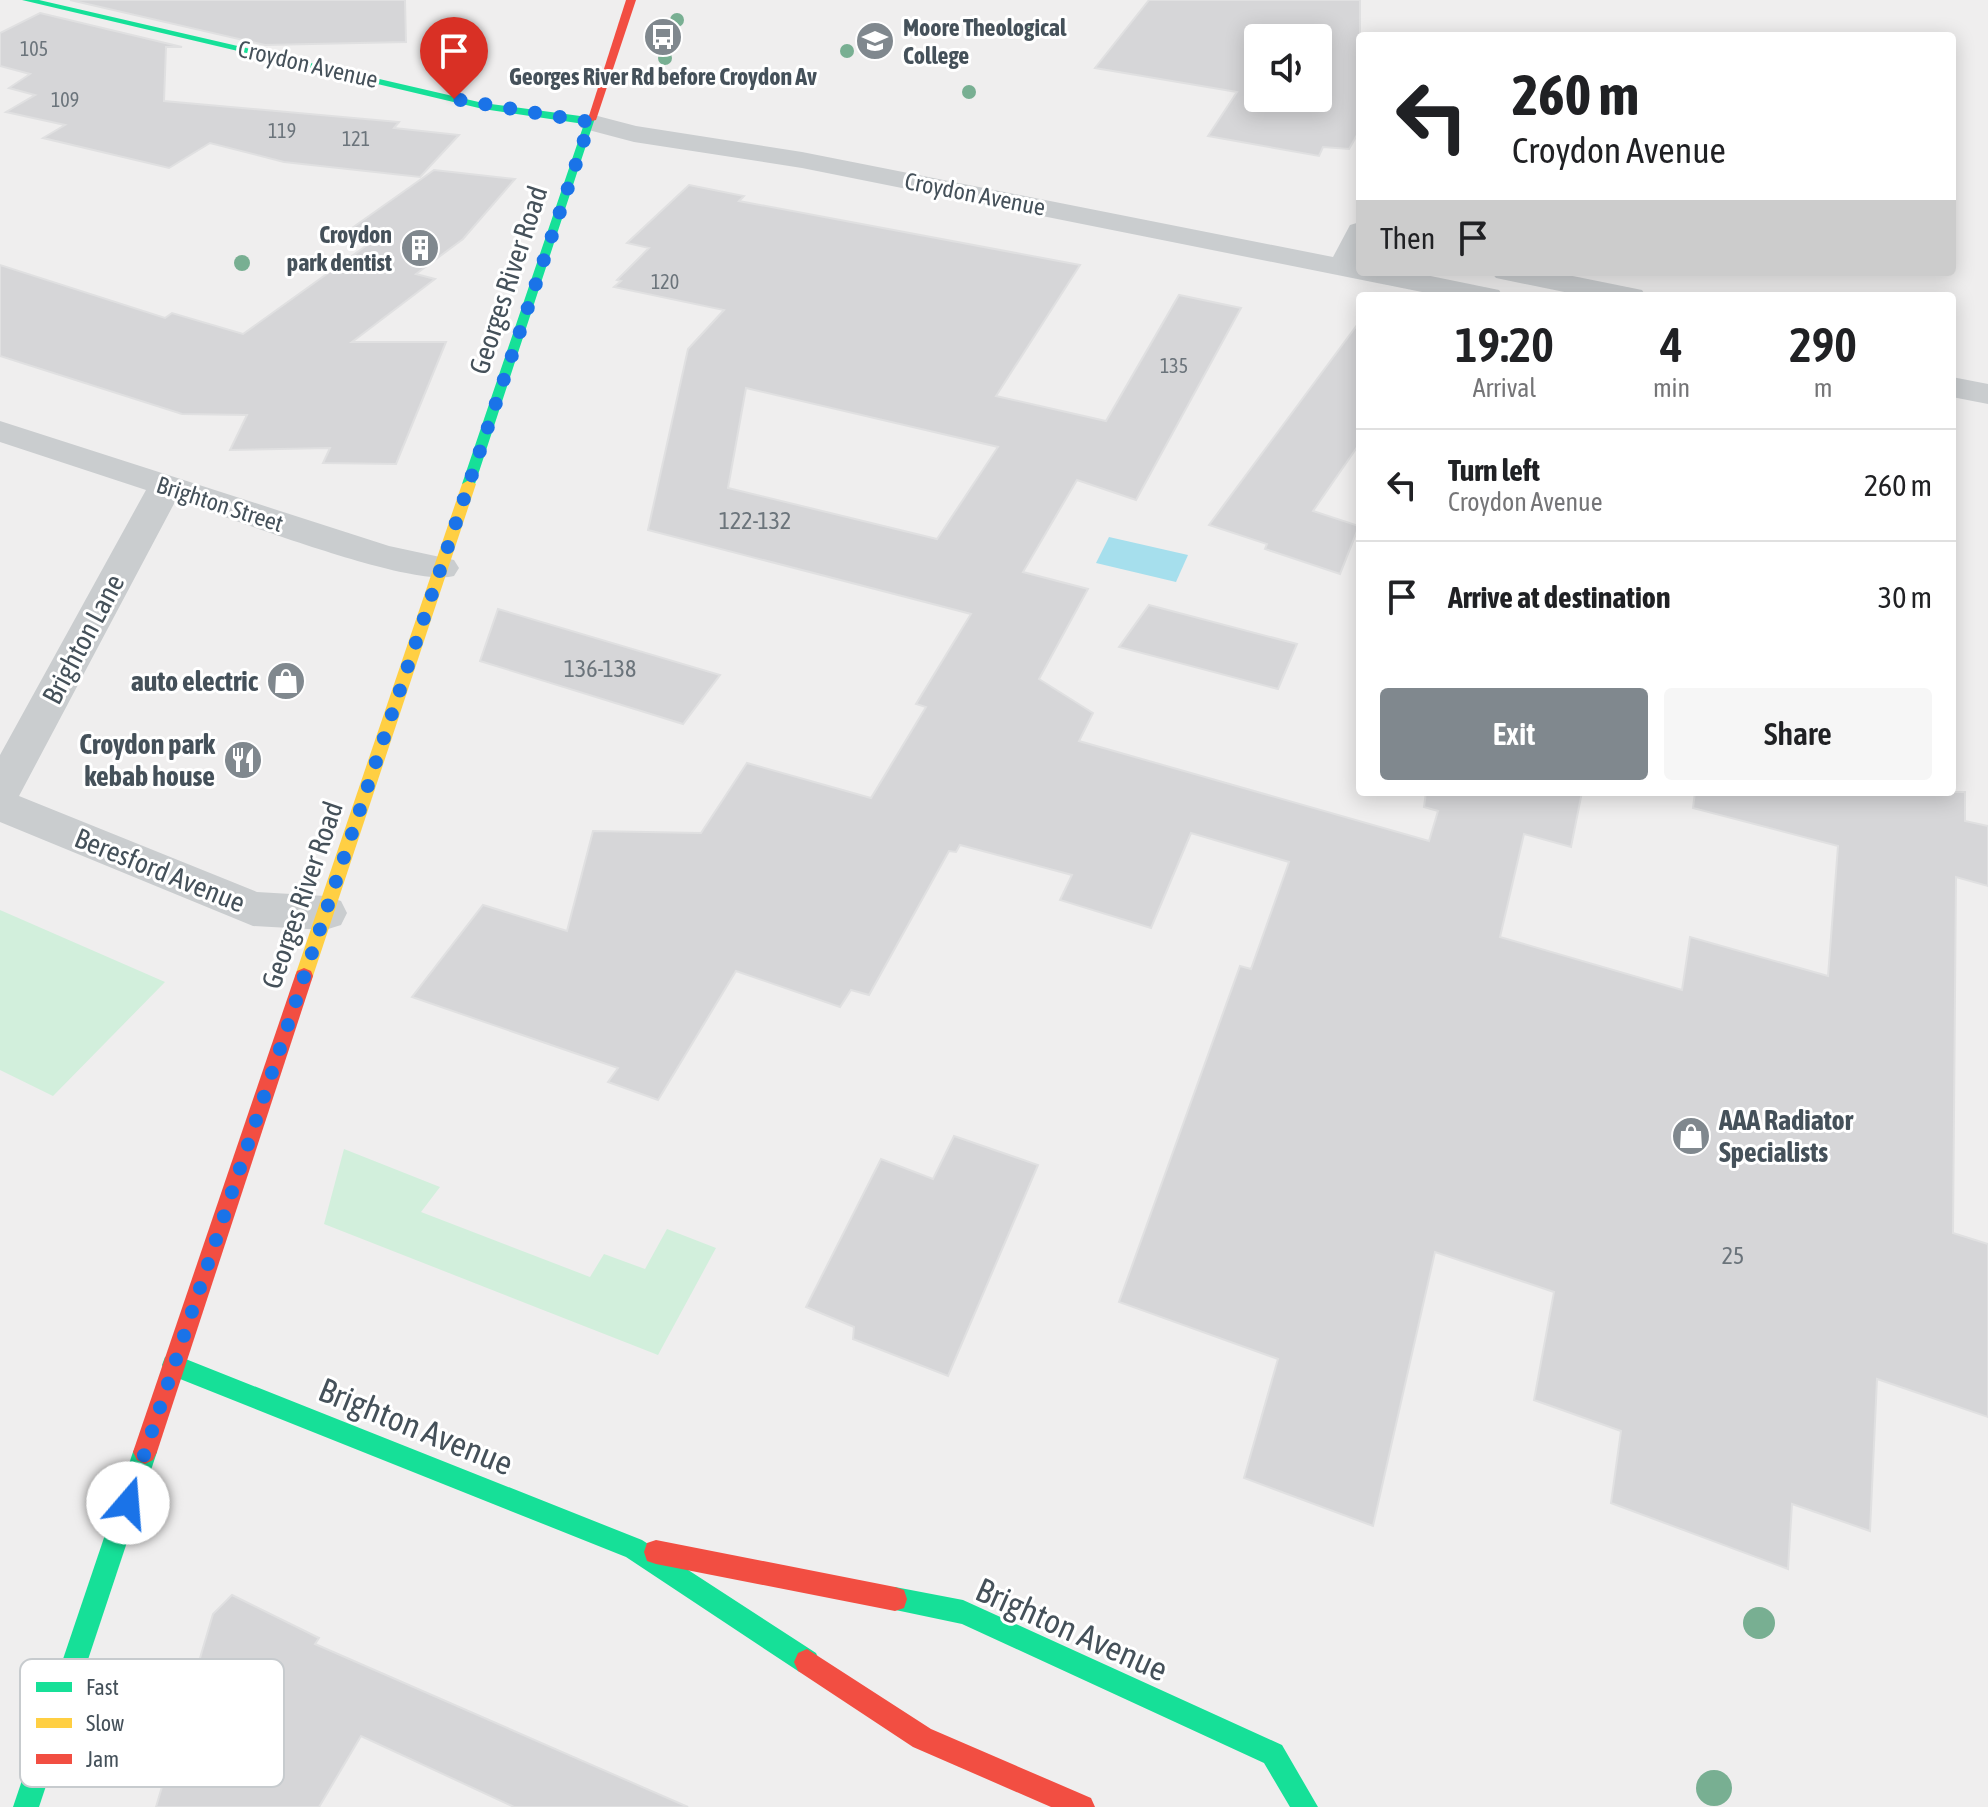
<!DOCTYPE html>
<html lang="en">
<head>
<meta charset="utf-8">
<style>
  :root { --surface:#fff; --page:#f6f6f6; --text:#202124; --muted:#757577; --line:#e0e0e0; --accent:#80888e }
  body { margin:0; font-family:"Asap Condensed",sans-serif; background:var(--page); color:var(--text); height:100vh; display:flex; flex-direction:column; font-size:30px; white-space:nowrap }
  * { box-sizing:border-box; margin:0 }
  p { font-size:26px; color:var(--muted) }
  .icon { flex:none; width:44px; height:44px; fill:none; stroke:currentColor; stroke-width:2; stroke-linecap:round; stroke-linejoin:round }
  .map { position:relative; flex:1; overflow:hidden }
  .side { position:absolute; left:1356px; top:292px; width:600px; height:504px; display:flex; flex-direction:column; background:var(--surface); border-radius:8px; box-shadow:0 4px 20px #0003 }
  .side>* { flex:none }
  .guide { position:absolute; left:1356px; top:32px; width:600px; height:244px; border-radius:8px; box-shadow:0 4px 20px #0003; background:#fff; color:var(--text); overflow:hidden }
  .tools { position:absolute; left:1244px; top:24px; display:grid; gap:16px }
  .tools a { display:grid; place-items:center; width:88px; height:88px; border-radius:8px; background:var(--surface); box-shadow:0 4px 20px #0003; font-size:40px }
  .pin { position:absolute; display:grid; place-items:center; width:68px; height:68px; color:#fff; margin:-82px -34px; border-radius:50% 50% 50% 0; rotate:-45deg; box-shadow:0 0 8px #0007 }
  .pin .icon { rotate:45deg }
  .me { position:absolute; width:88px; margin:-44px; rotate:18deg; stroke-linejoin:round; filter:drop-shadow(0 0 6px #0008) }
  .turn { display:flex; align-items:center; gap:28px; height:168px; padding:0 24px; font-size:36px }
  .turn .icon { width:104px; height:104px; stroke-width:2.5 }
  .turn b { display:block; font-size:56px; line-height:68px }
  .then { display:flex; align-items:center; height:76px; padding:0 24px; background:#0003; gap:16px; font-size:30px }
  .eta { display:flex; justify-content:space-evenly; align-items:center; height:136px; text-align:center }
  .eta b { font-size:48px; font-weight:600; line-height:56px }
  .action { display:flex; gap:16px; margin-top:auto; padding:16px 24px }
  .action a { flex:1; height:92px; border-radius:8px; background:var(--accent); color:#fff; font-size:32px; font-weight:600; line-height:92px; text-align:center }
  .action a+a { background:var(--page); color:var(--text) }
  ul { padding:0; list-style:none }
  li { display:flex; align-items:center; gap:24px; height:112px; padding:0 24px; border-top:2px solid var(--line) }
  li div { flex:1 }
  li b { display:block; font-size:30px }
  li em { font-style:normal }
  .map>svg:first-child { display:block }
</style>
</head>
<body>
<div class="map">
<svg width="1988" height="1807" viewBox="0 0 1988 1807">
  <rect width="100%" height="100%" fill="#efeeee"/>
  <g fill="#d2efdc">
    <polygon points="0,910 165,982 53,1096 0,1070"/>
    <polygon points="344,1149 440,1187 421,1212 590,1277 604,1254 645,1269 667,1229 716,1248 658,1355 324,1224"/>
  </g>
  <polygon fill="#a6dfed" points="1109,537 1188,555 1176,582 1096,563"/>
  <g fill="#d6d6d8" stroke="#e0e0e1" stroke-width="2" fill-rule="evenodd">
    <polygon points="70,0 405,0 406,42 265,45"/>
    <path d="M1149,0h211v130l-11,19 -26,-2 -4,9 -111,-20 29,-44 -142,-24zM1258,38h60v60h-60z"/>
    <polygon points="40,13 182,47 166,47 164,101 399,122 394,128 459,135 420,177 284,162 210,143 169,168 43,138 65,125 6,112 35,95 9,88 30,74 0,66 0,33"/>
    <polygon points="434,170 515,179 463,239 416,274 435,279 352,342 446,342 396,464 323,463 330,448 230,450 247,415 182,414 0,356 0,265 165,318 172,313 243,334 370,243 342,235"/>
    <path d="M689,185l55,11 -5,5 341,64 -84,131 110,25 73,-126 62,13 -105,192 -59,-20 -54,92 65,17 -49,90 54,34 -14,28 350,100 9,-30 -14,-4 2,-15h156l-11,55 -47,-13 -24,103 182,53 8,-53 138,39 10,-130 -145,-38 2,-16h270v29l23,5v60l-32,-9 -3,356 35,11v173l-111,-38 -7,152 -78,-27 -4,65 -177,-66 10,-72 -87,-31 20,-108 -119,-40 -62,274 -129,-48 34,-119 -159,-57 121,-336 11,3 38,-107 -98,-29 -40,95 -91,-28 12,-25 -112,-30 -4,7 -7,-1 -80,144 -18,-5 -11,17 -104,-36 -78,129 -50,-18 10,-14 -206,-71 71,-92 84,26 26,-100 108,2 46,-70 124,35 55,-91 -10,-3 55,-90 -323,-84 40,-181 36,-39 -110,-23 7,-6 -4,-1 32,-32 -22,-5zM746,388l252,59 -61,92 -209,-51z"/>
    <polygon points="1360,321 1360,443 1313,511 1359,526 1340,574 1265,549 1267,544 1209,525"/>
    <polygon points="1149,605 1297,644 1278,689 1119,647"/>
    <polygon points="498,609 720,675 683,724 480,661"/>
    <polygon points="954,1136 1038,1165 948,1376 853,1339 854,1327 806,1307 881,1159 933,1179"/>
    <polygon points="232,1595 319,1638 315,1644 688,1807 514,1807 361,1736 319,1807 156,1807 213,1614"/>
  </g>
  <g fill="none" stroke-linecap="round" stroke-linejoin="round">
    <g fill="#cacdcf" fill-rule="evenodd">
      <polygon points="590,114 636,126 802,152 1333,257 1350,225 1360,222 1360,272 1411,272 1499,290 1503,296 1442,296 802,168 634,142 581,128 577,122"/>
      <polygon points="1491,272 1553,272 1642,290 1646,296 1584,296 1496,278"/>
      <polygon points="1952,377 1988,384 1988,404 1952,397"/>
      <path d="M0,421l389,125 65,14 5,8 -5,8c-44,12 -225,-59 -278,-76l-157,296 238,96 68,4 16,5 6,12 -6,12 -16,5 -72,-4 -253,-104v-67l146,-265 -146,-48z"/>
    </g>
    <g fill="#16e098" fill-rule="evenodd">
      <polygon points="22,0 39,0 483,103 595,118 474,487 464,487 462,484 584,124 483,109"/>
      <polygon points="173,1354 642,1540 816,1653 820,1662 816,1671 807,1675 798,1671 626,1557 165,1373 162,1365 165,1357"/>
      <polygon points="145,1440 153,1444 157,1452 39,1807 13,1807 133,1452 137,1444"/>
      <polygon points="895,1587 963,1600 1282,1745 1318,1807 1290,1807 1264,1763 962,1624 886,1608 883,1599 886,1590"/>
    </g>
    <polygon fill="#ffcf43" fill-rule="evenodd" points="469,480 476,484 313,976 311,981 297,981 295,976 462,484"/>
    <g fill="#f24e42" fill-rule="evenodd">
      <polygon points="626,0 636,0 596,120 587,122"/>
      <polygon points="304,968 311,971 313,976 157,1452 153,1460 145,1464 137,1460 133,1452 295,976 297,971"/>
      <polygon points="656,1540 895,1587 904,1590 907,1599 904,1608 895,1611 656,1564 647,1561 644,1552 647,1543"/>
      <polygon points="807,1649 931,1729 1091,1798 1095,1807 1051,1807 913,1747 798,1671 794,1662 798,1653"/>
    </g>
  </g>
  <g fill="#78af92">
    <circle cx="677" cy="20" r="7"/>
    <circle cx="1031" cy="33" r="7"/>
    <circle cx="847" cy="51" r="7"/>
    <circle cx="665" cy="58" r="7"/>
    <circle cx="969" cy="92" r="7"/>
    <circle cx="242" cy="263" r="8"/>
    <circle cx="1759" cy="1623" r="16"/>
    <circle cx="1714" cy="1788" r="18"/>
  </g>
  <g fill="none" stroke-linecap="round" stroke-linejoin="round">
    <polyline stroke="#1a73e8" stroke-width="14" stroke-dasharray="0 25.2" points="128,1503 590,122 454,99"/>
  </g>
  <defs>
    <symbol id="bus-disc" viewBox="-11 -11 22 22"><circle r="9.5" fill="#80888e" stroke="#fff"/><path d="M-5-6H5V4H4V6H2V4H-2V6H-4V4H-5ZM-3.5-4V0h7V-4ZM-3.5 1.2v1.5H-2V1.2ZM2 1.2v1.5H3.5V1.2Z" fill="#fff"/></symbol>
    <symbol id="school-disc" viewBox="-11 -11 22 22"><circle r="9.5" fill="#80888e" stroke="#fff"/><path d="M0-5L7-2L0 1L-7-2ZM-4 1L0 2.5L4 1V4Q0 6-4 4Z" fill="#fff"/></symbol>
    <symbol id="building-disc" viewBox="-11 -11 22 22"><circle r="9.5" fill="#80888e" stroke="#fff"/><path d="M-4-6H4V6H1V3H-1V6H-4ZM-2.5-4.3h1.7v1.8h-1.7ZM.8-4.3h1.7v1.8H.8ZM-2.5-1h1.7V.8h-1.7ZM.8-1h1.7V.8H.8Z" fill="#fff"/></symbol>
    <symbol id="shop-disc" viewBox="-11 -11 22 22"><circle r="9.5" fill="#80888e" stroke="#fff"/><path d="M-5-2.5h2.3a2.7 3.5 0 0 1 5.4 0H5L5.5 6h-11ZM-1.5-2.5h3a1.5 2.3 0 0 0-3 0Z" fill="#fff"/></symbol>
    <symbol id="restaurant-disc" viewBox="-11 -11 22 22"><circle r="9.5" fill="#80888e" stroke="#fff"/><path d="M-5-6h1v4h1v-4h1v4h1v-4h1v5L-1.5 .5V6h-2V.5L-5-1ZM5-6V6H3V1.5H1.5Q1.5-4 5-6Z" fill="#fff"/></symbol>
  </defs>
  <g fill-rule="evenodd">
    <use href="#bus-disc" x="641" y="15" width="44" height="44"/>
    <use href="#school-disc" x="853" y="19" width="44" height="44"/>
    <use href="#building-disc" x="398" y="226" width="44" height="44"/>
    <use href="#shop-disc" x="264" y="659" width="44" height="44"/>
    <use href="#restaurant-disc" x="221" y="738" width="44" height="44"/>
    <use href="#shop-disc" x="1669" y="1114" width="44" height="44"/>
  </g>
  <g text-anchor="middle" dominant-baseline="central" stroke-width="6" stroke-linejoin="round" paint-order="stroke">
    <g font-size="20" fill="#6b747b">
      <text x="34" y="48">105</text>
      <text x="65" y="99">109</text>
      <text x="282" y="130">119</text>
      <text x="356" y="138">121</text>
      <text x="665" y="281">120</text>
      <text x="1174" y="365">135</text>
    </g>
    <g font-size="24" font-weight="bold" fill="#45515a" stroke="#fff" text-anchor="start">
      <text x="903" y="27">Moore Theological<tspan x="903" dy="28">College</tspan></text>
      <text x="663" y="76" text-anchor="middle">Georges River Rd before Croydon Av</text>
      <text x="392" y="234" text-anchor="end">Croydon<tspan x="392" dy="28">park dentist</tspan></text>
    </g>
    <g font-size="24" fill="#45515a" stroke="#fff">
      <text transform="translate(308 64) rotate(13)">Croydon Avenue</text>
      <text transform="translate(975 194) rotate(11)">Croydon Avenue</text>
      <text transform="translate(220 504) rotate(18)">Brighton Street</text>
    </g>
    <g font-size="24" fill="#6b747b">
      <text x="755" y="520">122-132</text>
      <text x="600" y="668">136-138</text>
      <text x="1733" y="1255">25</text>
    </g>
    <g font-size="28" fill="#45515a" stroke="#fff">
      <text transform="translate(508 280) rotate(-72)">Georges River Road</text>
      <text transform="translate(83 639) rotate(-62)">Brighton Lane</text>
      <text transform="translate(160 870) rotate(22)">Beresford Avenue</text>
      <text transform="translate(302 895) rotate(-71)">Georges River Road</text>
    </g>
    <g font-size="28" font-weight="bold" fill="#45515a" stroke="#fff" text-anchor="end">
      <text x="258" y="681">auto electric</text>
      <text x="215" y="744">Croydon park<tspan x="215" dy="32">kebab house</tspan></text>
      <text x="1719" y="1120" text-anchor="start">AAA Radiator<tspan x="1719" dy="32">Specialists</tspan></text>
    </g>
    <g font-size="34" fill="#45515a" stroke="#fff">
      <text transform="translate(416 1426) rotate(22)">Brighton Avenue</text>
      <text transform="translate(1072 1629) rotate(24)">Brighton Avenue</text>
    </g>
  </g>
  <rect x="20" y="1659" width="264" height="128" rx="12" fill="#fff" stroke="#c7cbce" stroke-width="2"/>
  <rect x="36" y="1682" width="36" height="10" fill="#16e098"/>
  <rect x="36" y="1718" width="36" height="10" fill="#ffcf43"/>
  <rect x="36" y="1754" width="36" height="10" fill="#f24e42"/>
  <g font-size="22" fill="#45515a">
    <text x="86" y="1695">Fast</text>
    <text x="86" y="1731">Slow</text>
    <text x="86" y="1767">Jam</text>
  </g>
</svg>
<div class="tools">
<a><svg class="icon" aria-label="sound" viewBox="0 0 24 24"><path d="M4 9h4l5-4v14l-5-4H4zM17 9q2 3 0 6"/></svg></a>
</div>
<div class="pin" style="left:454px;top:99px;background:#d93025"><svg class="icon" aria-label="arrive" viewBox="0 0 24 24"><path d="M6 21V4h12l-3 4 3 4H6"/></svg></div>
<svg class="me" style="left:128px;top:1503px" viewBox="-20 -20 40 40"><circle r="19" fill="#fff"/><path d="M0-13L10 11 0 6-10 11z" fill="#1a73e8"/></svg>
<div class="guide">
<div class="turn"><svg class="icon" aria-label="left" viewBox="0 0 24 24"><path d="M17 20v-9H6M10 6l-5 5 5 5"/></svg><div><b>260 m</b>Croydon Avenue</div></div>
<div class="then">Then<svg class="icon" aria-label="arrive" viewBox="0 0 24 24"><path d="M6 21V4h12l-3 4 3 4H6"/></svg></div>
</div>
<section class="side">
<div class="eta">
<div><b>19:20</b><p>Arrival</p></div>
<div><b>4</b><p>min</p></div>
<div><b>290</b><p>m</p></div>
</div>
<ul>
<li><svg class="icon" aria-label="left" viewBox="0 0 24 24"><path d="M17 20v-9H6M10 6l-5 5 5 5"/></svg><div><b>Turn left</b><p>Croydon Avenue</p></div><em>260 m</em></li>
<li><svg class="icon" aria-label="arrive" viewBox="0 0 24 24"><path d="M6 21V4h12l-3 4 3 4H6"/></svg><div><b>Arrive at destination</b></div><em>30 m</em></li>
</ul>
<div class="action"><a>Exit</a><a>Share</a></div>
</section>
</div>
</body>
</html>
